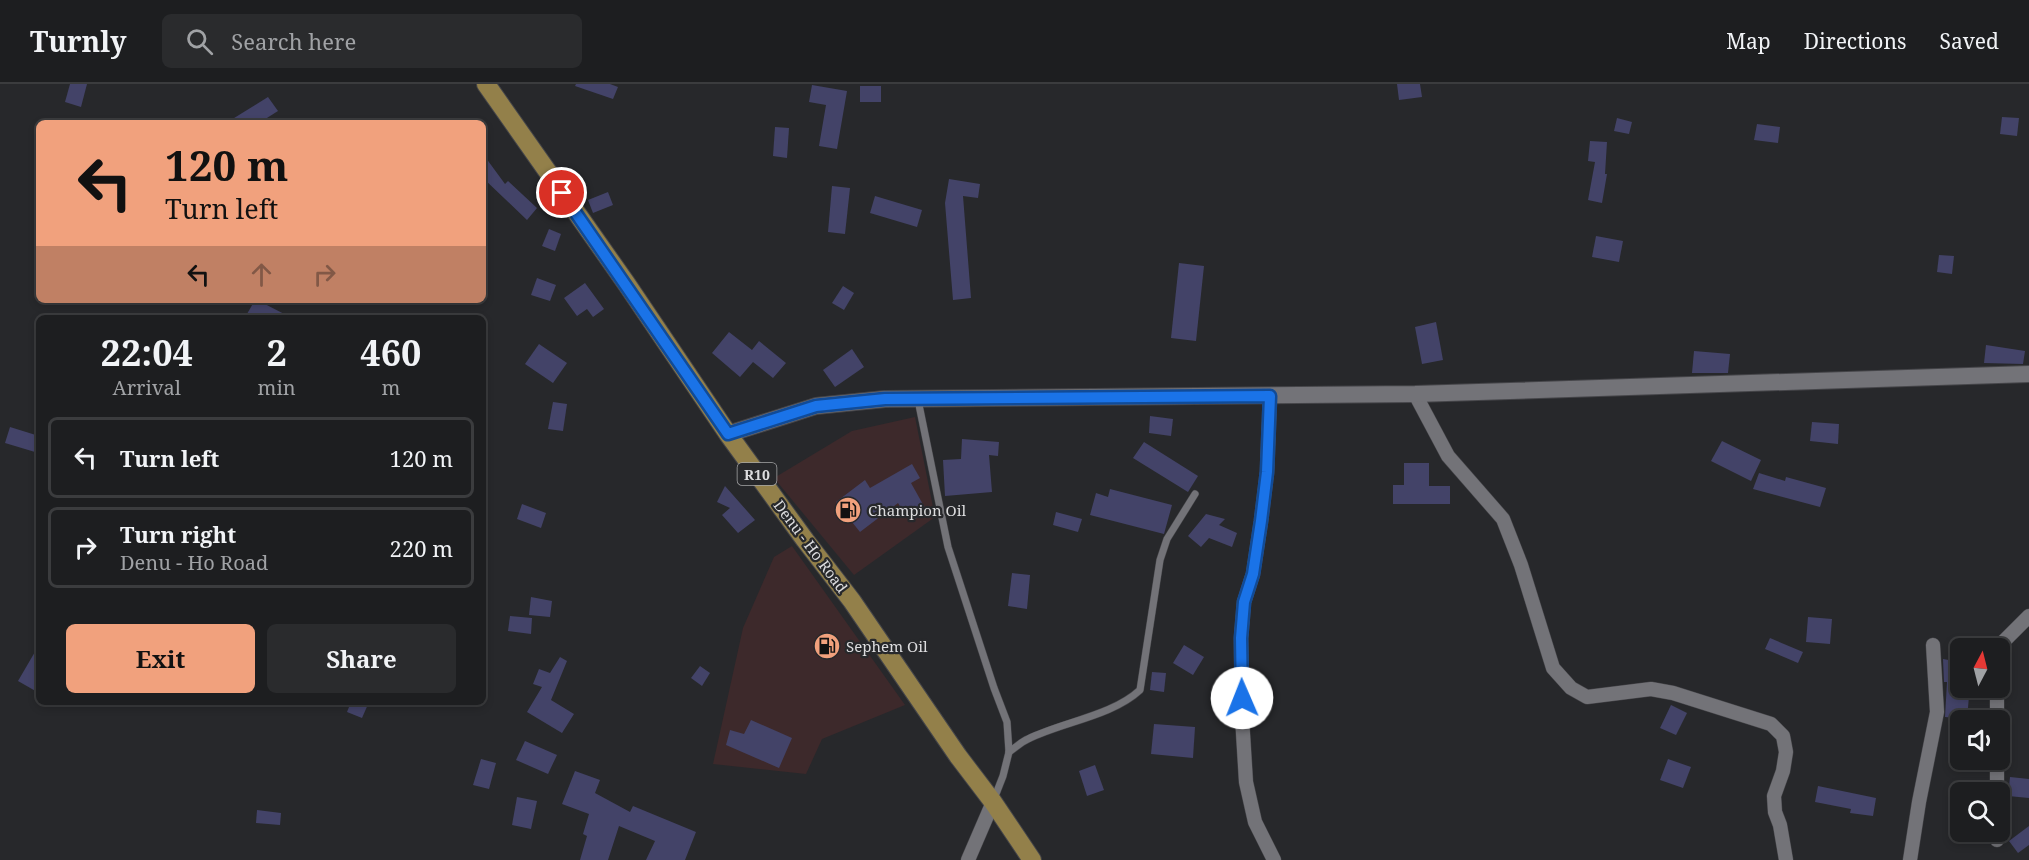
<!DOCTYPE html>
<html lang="en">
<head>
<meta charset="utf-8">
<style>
  :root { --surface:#1d1e20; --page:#2a2b2d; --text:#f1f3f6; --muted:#a0a2a5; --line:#3b3c3e; --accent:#f1a17d }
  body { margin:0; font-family:"Noto Serif",serif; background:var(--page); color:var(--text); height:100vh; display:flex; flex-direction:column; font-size:22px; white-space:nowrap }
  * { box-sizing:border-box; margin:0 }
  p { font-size:20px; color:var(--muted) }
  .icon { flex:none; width:33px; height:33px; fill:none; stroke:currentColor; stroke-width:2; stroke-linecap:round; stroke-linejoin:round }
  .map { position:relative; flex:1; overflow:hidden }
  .panel { position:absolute; left:36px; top:231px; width:450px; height:390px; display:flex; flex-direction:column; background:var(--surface); border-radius:9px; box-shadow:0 3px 9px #0003,0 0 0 2px var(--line) }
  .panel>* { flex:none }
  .guide { position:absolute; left:36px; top:36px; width:450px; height:183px; border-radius:9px; box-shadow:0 3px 9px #0003,0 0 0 2px var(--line); background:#f1a17d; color:#111; overflow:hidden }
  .needle { width:39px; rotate:7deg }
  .fabs { position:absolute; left:1950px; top:554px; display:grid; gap:12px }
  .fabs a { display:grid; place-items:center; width:60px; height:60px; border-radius:9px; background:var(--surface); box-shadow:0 3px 9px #0003,0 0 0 2px var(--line); font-size:30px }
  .pin { position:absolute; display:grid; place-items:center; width:51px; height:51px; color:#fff; margin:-26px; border:3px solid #fff; border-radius:50%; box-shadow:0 2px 6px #0007 }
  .me { position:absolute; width:66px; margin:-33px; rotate:359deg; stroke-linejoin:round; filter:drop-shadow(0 0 4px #0008) }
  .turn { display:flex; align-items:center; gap:21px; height:126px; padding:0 30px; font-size:27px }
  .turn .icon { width:78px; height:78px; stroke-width:2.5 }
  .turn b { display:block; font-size:42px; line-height:51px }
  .lanes { display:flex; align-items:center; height:57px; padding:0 30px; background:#0003; justify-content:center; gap:30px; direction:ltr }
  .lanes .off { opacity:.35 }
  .eta { display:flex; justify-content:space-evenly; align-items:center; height:102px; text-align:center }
  .eta b { font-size:36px; font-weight:700; line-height:42px }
  .action { display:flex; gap:12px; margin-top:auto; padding:12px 30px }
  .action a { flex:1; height:69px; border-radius:9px; background:var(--accent); color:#111; font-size:24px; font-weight:700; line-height:69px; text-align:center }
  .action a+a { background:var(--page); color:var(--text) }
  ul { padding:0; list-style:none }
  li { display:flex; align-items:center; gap:18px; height:81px; margin:0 12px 9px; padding:0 18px; border:3px solid var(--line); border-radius:9px }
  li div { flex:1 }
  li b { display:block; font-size:22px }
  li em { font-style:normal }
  header { display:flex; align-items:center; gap:36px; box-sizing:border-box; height:84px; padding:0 30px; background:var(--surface); border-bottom:2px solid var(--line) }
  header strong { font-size:28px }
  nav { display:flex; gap:33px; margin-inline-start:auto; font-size:21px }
  .search { width:420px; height:54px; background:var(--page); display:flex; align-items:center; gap:15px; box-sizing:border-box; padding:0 21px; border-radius:9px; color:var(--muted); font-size:22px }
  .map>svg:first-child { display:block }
</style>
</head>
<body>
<header>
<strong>Turnly</strong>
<div class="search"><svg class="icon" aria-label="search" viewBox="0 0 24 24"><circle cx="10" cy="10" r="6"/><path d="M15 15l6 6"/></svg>Search here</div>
<nav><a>Map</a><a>Directions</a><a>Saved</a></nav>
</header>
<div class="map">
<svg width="2029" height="776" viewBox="0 0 2029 776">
  <rect width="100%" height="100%" fill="#27282b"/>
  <g fill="#3d292b">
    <polygon points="915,333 935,433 854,491 774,394 852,347"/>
    <polygon points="792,462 905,621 822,655 806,690 713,680 743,544 774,473"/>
  </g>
  <g fill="#434368">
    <polygon points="70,0 87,0 81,23 65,18"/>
    <polygon points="576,0 610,0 618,3 613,15 575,2"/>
    <polygon points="1397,0 1420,0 1422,13 1399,16"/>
    <polygon points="812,1 847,7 837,65 819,62 826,21 809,18"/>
    <rect x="860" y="2" width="21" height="16"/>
    <polygon points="268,13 278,27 259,39 226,39"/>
    <polygon points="2002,33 2019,34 2017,52 2000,50"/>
    <polygon points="1617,34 1632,38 1629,50 1614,47"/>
    <polygon points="1757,40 1780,43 1778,59 1754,56"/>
    <polygon points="775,43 789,44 787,74 773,72"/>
    <polygon points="1590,57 1607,58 1605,90 1607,90 1602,119 1588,116 1595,78 1588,77"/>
    <polygon points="483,70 505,100 508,97 537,124 527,136 483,94"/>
    <polygon points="949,95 980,100 978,114 963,112 971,214 953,216 945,119"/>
    <polygon points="832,102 850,104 845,150 828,148"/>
    <polygon points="608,108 613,121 593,129 588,116"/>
    <polygon points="875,112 922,126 917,143 870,129"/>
    <polygon points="549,145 561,150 555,167 542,162"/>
    <polygon points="1596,152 1623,157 1619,178 1592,173"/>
    <polygon points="1939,171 1954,172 1952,190 1937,188"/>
    <polygon points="1179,179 1204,182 1196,257 1171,254"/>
    <polygon points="537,194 556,201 550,217 531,211"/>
    <polygon points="585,199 604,225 593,233 587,225 577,232 564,214"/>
    <polygon points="843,202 854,209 844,226 832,219"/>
    <polygon points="255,216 257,216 292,234 256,234 247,230"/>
    <polygon points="1436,238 1443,276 1422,280 1415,243"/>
    <polygon points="729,248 752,266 759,257 786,279 773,294 753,278 740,293 712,269"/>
    <polygon points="539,260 567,279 553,299 525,280"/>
    <polygon points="1986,261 2025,267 2023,280 1984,279"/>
    <polygon points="852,265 864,283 835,303 823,286"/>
    <polygon points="1694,267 1730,270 1728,289 1692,289"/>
    <polygon points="553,318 567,320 563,347 548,345"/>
    <polygon points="1150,332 1173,335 1171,352 1149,349"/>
    <polygon points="1812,338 1839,340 1838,360 1810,357"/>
    <polygon points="10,343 39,352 35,368 5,359"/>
    <polygon points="962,355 999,358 998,372 989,371 992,408 945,412 943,376 961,375"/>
    <polygon points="1722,357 1761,376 1751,397 1711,377"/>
    <polygon points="1144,358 1198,392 1188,408 1133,374"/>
    <polygon points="1404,379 1429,379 1429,402 1450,402 1450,420 1393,420 1393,401 1404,401"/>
    <polygon points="912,380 920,394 911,399 925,424 925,429 910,438 898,419 860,448 836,418 865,396 870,404"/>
    <polygon points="1759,389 1785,397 1786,393 1826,404 1820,423 1753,405"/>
    <polygon points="725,402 755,436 738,449 722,431 730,424 717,418"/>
    <polygon points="1110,405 1172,421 1164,450 1090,431 1096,409 1108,413"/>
    <polygon points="522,420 546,429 541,444 517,435"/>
    <polygon points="1056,428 1082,435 1078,448 1053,441"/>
    <polygon points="1206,430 1225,435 1219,441 1237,449 1232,463 1209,454 1201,463 1188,452"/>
    <polygon points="1012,489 1030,491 1027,525 1008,522"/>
    <polygon points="531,513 552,517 550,533 529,531"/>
    <polygon points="510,532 532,534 531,550 508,547"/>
    <polygon points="1808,533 1832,535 1830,560 1806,558"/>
    <polygon points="1770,554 1803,568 1798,579 1765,565"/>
    <polygon points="39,561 39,609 18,597"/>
    <polygon points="1184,561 1204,573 1193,591 1173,579"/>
    <polygon points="560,573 567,577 551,616 574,630 562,649 527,628 542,603 533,600 539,585 550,589"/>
    <polygon points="1943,575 1960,578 1960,611 1969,612 1967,635 1945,633 1947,598 1944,598"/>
    <polygon points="700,582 710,589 702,602 691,594"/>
    <polygon points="1152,588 1166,589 1164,608 1150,606"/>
    <polygon points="351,618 369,618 362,634 347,628"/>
    <polygon points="1671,621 1687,629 1676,651 1660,644"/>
    <polygon points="751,636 792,654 779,684 726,661 730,646 744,650"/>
    <polygon points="1154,640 1195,643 1193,674 1151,670"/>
    <polygon points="525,657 557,671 548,690 516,676"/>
    <polygon points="481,675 496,679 489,705 473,701"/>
    <polygon points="1668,675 1691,683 1683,704 1660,696"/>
    <polygon points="1095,681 1104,706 1087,712 1079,687"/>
    <polygon points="575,687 600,696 595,709 630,728 633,722 696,748 685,776 646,776 655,757 619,742 608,776 580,776 587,752 583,750 589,730 562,720"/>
    <polygon points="2010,693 2029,695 2029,714 2008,712"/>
    <polygon points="1818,702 1876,714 1873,732 1850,729 1851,725 1815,718"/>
    <polygon points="517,713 537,717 531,745 512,741"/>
    <polygon points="257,726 281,729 280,741 256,739"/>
    <polygon points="2029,742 2029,761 2018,769 2009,757"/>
  </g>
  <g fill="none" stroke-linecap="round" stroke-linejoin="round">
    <defs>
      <g id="service">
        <polyline points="918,316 948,463 994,604 1007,638 1009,668 1003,692 994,715"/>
        <path d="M1009,668c6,-4 12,-10 19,-13 34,-17 84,-23 112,-49l20,-130 7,-21 28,-45"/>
      </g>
      <g id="minor">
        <polyline points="1415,310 1448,372 1503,435 1521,481 1553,584 1571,604 1587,613 1651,605 1673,609 1771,640 1783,652 1786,668 1783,687 1774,712 1775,728 1780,741 1786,776"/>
        <polyline points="1270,312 1267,388 1261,437 1253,490 1244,518 1241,554 1242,633 1246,698 1255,738 1274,776"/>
        <polyline points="1999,564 2000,561 2029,532"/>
        <polyline points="1997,603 1997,636"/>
        <polyline points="1997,708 1997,675"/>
        <polyline points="1997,756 1997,747"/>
        <polyline points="968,776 993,718"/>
        <polyline points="1910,776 1919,718 1937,628 1933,561"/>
      </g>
      <polyline id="tertiary" points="728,350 816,322 885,315 1415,310 2029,290"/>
      <polyline id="primary" points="486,0 626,199 728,350 805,456 852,517 958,672 993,718 1032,776"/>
    </defs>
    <use href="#service" stroke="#454549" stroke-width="8"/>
    <use href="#minor" stroke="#454549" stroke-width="15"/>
    <use href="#tertiary" stroke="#454549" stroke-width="18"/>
    <use href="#primary" stroke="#454549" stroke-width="20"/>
    <use href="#service" stroke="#737378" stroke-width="7"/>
    <use href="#minor" stroke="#737378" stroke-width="14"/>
    <use href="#tertiary" stroke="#737378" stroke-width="16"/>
    <use href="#primary" stroke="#93804a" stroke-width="18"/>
  </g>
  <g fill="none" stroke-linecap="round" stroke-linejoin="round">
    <defs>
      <polyline id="route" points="562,109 728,350 816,322 885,315 1270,312 1267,388 1261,437 1253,490 1244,518 1241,554 1242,614"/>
    </defs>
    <use href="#route" stroke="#114b97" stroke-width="15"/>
    <use href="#route" stroke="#1a73e8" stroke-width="10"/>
  </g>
  <defs>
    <symbol id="fuel-disc" viewBox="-11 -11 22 22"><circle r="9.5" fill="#f1a17d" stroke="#27282b"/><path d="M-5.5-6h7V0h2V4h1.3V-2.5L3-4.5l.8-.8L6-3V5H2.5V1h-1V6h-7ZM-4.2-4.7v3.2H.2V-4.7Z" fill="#111"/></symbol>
  </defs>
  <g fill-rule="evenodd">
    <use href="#fuel-disc" x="833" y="411" width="30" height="30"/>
    <use href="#fuel-disc" x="812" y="547" width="30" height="30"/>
  </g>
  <g text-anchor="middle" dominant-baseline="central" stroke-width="4.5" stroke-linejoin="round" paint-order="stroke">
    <rect fill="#27282b" stroke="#a6a6a8" stroke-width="1.5" x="737.5" y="379" width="39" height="22" rx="4.5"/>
    <g font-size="14" font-weight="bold" fill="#dcdcde">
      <text x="757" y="390">R10</text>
    </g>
    <g font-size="15" fill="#dcdcde" stroke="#27282b" text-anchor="start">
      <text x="868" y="426">Champion Oil</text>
      <text x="846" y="562">Sephem Oil</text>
    </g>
    <g font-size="15" fill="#dcdcde" stroke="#27282b">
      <text transform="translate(811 462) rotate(53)">Denu - Ho Road</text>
    </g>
  </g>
</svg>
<div class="fabs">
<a><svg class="needle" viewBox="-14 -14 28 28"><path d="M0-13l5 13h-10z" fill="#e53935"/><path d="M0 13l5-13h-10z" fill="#a0a2a5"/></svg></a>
<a><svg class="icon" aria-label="sound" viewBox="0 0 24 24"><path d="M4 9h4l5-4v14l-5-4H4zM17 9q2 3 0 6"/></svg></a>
<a><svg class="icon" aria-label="search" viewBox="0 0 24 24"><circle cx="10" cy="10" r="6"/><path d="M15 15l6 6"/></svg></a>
</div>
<div class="pin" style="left:562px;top:109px;background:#d93025"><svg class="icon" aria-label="arrive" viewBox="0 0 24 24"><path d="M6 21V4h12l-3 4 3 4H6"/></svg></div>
<svg class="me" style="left:1242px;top:614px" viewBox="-20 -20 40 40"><circle r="19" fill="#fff"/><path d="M0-13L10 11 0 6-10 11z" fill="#1a73e8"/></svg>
<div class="guide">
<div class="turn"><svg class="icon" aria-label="left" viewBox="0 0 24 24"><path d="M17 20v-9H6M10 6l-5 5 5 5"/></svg><div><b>120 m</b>Turn left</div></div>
<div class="lanes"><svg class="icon" aria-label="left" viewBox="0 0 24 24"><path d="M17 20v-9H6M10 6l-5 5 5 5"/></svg><svg class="icon off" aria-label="ahead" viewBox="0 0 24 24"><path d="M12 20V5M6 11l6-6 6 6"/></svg><svg class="icon off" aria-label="right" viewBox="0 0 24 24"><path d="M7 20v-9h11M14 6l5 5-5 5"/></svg></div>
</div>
<section class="panel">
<div class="eta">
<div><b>22:04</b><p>Arrival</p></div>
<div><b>2</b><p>min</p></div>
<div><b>460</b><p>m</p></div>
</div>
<ul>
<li><svg class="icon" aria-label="left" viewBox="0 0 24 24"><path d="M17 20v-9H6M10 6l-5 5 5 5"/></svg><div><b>Turn left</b></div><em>120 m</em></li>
<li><svg class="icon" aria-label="right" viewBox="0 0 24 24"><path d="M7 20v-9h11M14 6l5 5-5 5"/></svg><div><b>Turn right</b><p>Denu - Ho Road</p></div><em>220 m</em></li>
</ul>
<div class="action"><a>Exit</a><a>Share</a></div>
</section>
</div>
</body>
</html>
